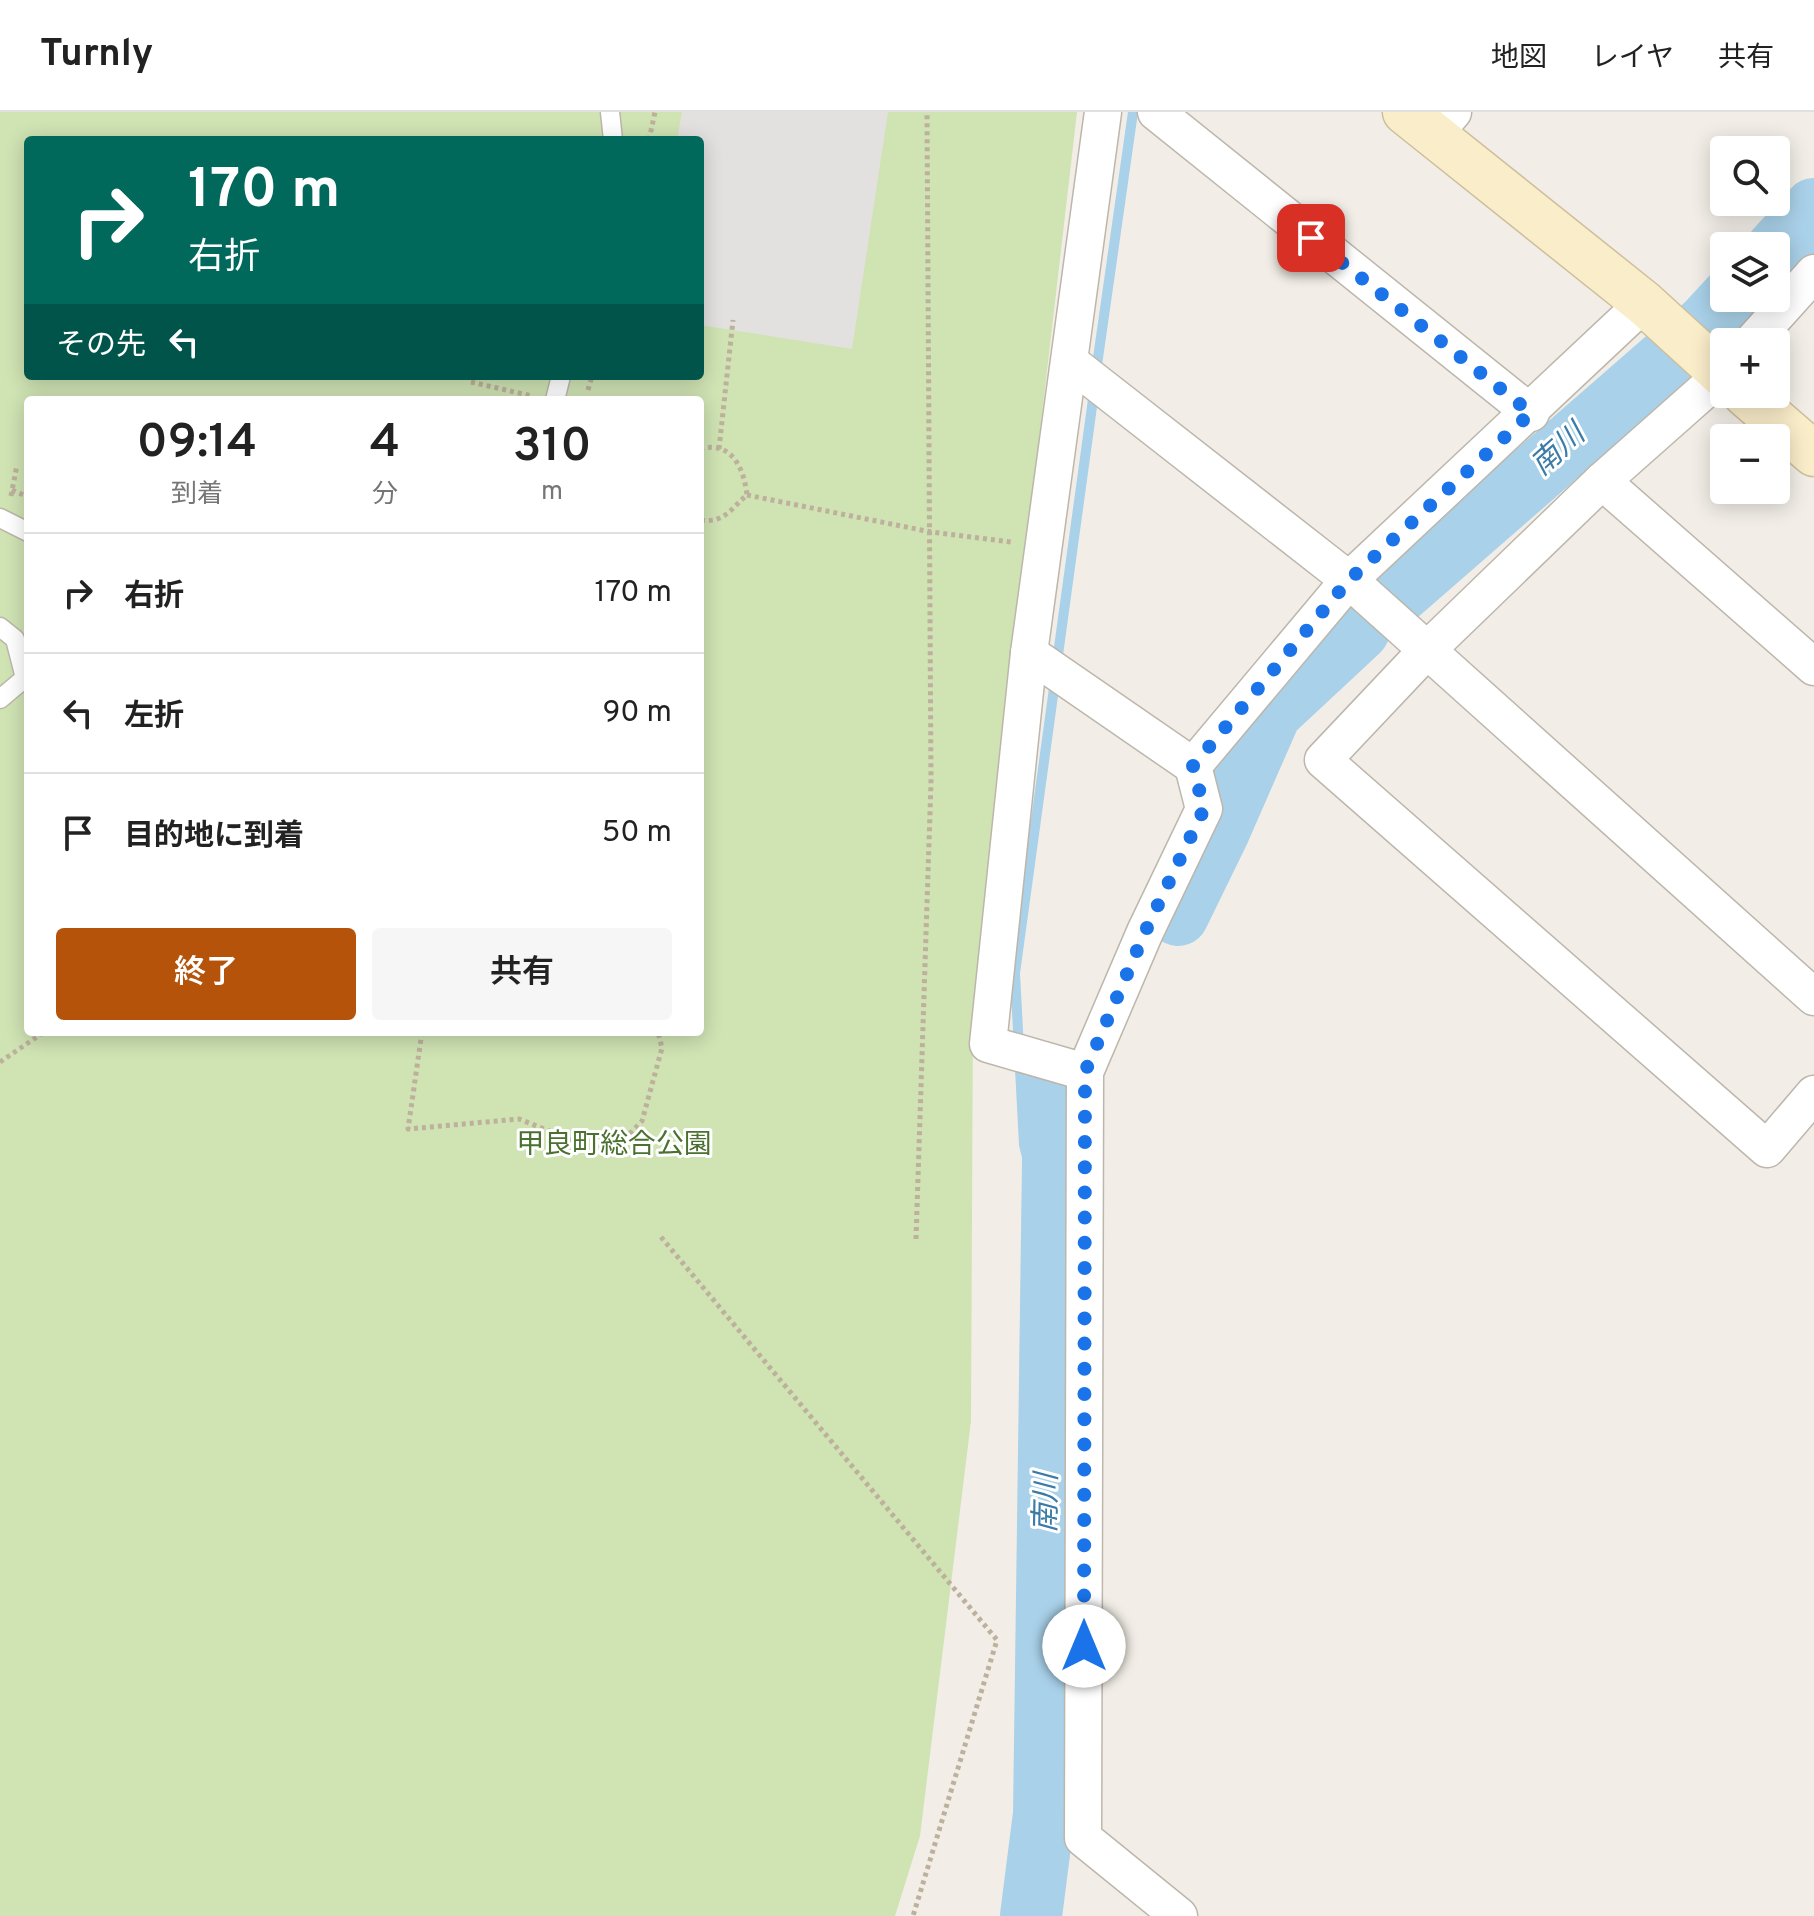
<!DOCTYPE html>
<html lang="ja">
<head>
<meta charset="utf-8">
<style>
  :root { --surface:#fff; --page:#f6f6f6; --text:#222; --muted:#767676; --line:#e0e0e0; --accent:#b45309 }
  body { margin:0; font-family:Overpass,"Noto Sans JP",sans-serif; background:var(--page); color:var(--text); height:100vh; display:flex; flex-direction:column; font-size:30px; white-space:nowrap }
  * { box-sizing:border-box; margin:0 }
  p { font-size:26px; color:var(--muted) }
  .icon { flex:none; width:44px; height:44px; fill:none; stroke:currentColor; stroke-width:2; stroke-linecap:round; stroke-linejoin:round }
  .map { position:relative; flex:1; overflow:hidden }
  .drawer { position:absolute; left:24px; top:284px; width:680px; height:640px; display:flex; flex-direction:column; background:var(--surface); border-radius:8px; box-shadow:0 4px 20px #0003 }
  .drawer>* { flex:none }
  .banner { position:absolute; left:24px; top:24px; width:680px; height:244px; border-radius:8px; box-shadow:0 4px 20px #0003; background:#00695c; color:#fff; overflow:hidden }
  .tools { position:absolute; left:1710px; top:24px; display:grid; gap:16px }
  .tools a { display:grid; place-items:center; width:80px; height:80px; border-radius:8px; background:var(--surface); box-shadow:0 4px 20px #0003; font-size:40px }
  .pin { position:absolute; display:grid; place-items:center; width:68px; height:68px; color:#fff; margin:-34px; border-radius:16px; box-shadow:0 4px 12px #0006 }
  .me { position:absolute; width:88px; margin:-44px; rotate:0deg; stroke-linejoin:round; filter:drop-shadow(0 0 6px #0008) }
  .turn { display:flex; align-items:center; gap:28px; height:168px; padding:0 32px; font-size:36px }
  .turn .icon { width:104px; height:104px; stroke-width:2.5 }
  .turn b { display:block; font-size:56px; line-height:68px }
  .then { display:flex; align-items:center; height:76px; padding:0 32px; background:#0003; gap:16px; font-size:30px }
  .eta { display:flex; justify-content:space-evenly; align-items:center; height:136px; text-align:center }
  .eta b { font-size:48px; font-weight:600; line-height:56px }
  .primary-button { display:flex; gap:16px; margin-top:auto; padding:16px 32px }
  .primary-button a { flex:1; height:92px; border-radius:8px; background:var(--accent); color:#fff; font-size:32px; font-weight:600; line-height:92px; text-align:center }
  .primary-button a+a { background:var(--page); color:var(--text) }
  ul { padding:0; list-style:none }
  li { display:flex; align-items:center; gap:24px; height:120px; padding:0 32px; border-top:2px solid var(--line) }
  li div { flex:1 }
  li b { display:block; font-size:30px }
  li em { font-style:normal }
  header { display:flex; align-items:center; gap:48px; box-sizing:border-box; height:112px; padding:0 40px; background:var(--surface); border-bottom:2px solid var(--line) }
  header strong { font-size:38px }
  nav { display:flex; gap:44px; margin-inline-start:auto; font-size:28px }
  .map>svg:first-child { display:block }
</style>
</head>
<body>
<header>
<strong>Turnly</strong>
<nav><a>地図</a><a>レイヤ</a><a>共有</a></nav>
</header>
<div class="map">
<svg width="1814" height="1804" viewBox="0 0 1814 1804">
  <rect width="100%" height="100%" fill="#f2eee7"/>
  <path fill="#cfe3b3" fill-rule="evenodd" d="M0,0h1077l-104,898 -2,411 -51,415 -25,80h-895zM28,28h672v236h-672zM28,288h672v632h-672z"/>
  <polygon fill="#e3e1df" points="682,0 888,0 852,237 700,213 700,28 677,28"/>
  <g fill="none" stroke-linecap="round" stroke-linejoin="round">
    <g stroke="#a9d1e9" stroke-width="10">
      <polyline points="1812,99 1814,101"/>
      <polyline points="1096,260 1133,0"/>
      <polyline points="1057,550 1094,280"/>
      <polyline points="1051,1141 1024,1033 1015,861 1055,569"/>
    </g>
    <g stroke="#a9d1e9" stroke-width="62">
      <polyline points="1776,138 1814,97"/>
      <polyline points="1386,492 1707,212 1731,186"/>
      <polyline points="1178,803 1218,721 1271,600 1359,518"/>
      <polyline points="1031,1804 1044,1702 1054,976"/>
    </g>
    <defs>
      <g id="lane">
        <polyline points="610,0 613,28"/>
        <polyline points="555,288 561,264"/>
        <polyline points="0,406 28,420"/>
        <polyline points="0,515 15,527 25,566 0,587"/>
      </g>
      <g id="street">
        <polyline points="1156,0 1531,301"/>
        <polyline points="1434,22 1453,0"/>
        <polyline points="1752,230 1814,161"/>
        <polyline points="1070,250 1349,468 1814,885"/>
        <polyline points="1724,261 1602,369 1428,537 1323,648 1767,1037 1814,982"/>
        <polyline points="1602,369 1814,555"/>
        <polyline points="1029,541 1193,654 1349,468 1644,191"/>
        <polyline points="1085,960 988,932 1029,541 1103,0"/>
        <polyline points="1179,1804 1083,1726 1085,960 1145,820 1204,697 1193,654"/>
      </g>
      <g id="secondary">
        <polyline points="1405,0 1644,191 1724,264"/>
        <polyline points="1745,282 1814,342"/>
      </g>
    </defs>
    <use href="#lane" stroke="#bdb6ab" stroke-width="21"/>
    <use href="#street" stroke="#bdb6ab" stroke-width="39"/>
    <use href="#secondary" stroke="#cebf9a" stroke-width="47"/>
    <g stroke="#bdb19d" stroke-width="5" stroke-dasharray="4 4" stroke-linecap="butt">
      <polyline points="649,28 655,0"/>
      <polyline points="471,270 532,284"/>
      <polyline points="588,278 592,264"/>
      <path d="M700,337c32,-9 44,20 47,46 -15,12 -22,29 -47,25"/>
      <polyline points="719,337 733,208"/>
      <polyline points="12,378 28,385"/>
      <polyline points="747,383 931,420 1011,430"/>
      <polyline points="11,384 17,353"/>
      <polyline points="422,920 408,1017 519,1007 609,1043 642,1009 662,936 658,920"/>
      <polyline points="0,950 44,920"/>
      <polyline points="661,1125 997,1528 913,1804"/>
      <polyline points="916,1127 931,670 927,0"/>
    </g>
    <use href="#lane" stroke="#fff" stroke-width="18"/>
    <use href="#street" stroke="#fff" stroke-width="36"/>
    <use href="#secondary" stroke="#faedca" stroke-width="44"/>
  </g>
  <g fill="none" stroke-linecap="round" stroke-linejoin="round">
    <polyline stroke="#1a73e8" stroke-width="14" stroke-dasharray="0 25.2" points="1084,1534 1085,960 1145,820 1204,697 1193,654 1349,468 1531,301 1311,126"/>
  </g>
  <g text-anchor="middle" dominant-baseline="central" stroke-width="6" stroke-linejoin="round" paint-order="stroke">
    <g font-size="28" fill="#4a712f" stroke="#fff">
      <text x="614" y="1034">甲良町総合公園</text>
    </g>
    <g font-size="30" font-style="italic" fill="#3a7ba7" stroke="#fff">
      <text transform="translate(1559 339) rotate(-42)">南川</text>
      <text transform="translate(1048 1391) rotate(-89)">南川</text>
    </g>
  </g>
</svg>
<div class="tools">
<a><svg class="icon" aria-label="search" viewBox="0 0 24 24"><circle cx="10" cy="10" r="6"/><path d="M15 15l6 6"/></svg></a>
<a><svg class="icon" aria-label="layers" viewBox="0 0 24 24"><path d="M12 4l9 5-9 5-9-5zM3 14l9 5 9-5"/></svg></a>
<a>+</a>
<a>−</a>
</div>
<div class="pin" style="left:1311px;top:126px;background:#d93025"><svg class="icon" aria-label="arrive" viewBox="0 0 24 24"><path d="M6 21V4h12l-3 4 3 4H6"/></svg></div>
<svg class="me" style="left:1084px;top:1534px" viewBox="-20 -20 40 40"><circle r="19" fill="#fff"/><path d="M0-13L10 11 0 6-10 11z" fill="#1a73e8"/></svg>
<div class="banner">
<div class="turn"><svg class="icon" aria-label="right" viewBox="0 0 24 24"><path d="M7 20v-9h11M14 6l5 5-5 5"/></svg><div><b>170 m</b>右折</div></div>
<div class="then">その先<svg class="icon" aria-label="left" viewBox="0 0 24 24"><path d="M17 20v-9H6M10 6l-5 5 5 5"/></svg></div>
</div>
<section class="drawer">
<div class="eta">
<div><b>09:14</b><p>到着</p></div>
<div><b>4</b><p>分</p></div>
<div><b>310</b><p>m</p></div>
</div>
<ul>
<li><svg class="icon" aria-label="right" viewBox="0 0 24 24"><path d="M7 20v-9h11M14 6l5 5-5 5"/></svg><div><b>右折</b></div><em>170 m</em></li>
<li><svg class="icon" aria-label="left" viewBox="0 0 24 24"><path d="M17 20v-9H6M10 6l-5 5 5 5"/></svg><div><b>左折</b></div><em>90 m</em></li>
<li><svg class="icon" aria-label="arrive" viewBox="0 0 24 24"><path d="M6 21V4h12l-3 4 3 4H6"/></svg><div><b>目的地に到着</b></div><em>50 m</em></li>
</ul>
<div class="primary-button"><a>終了</a><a>共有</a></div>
</section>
</div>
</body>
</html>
